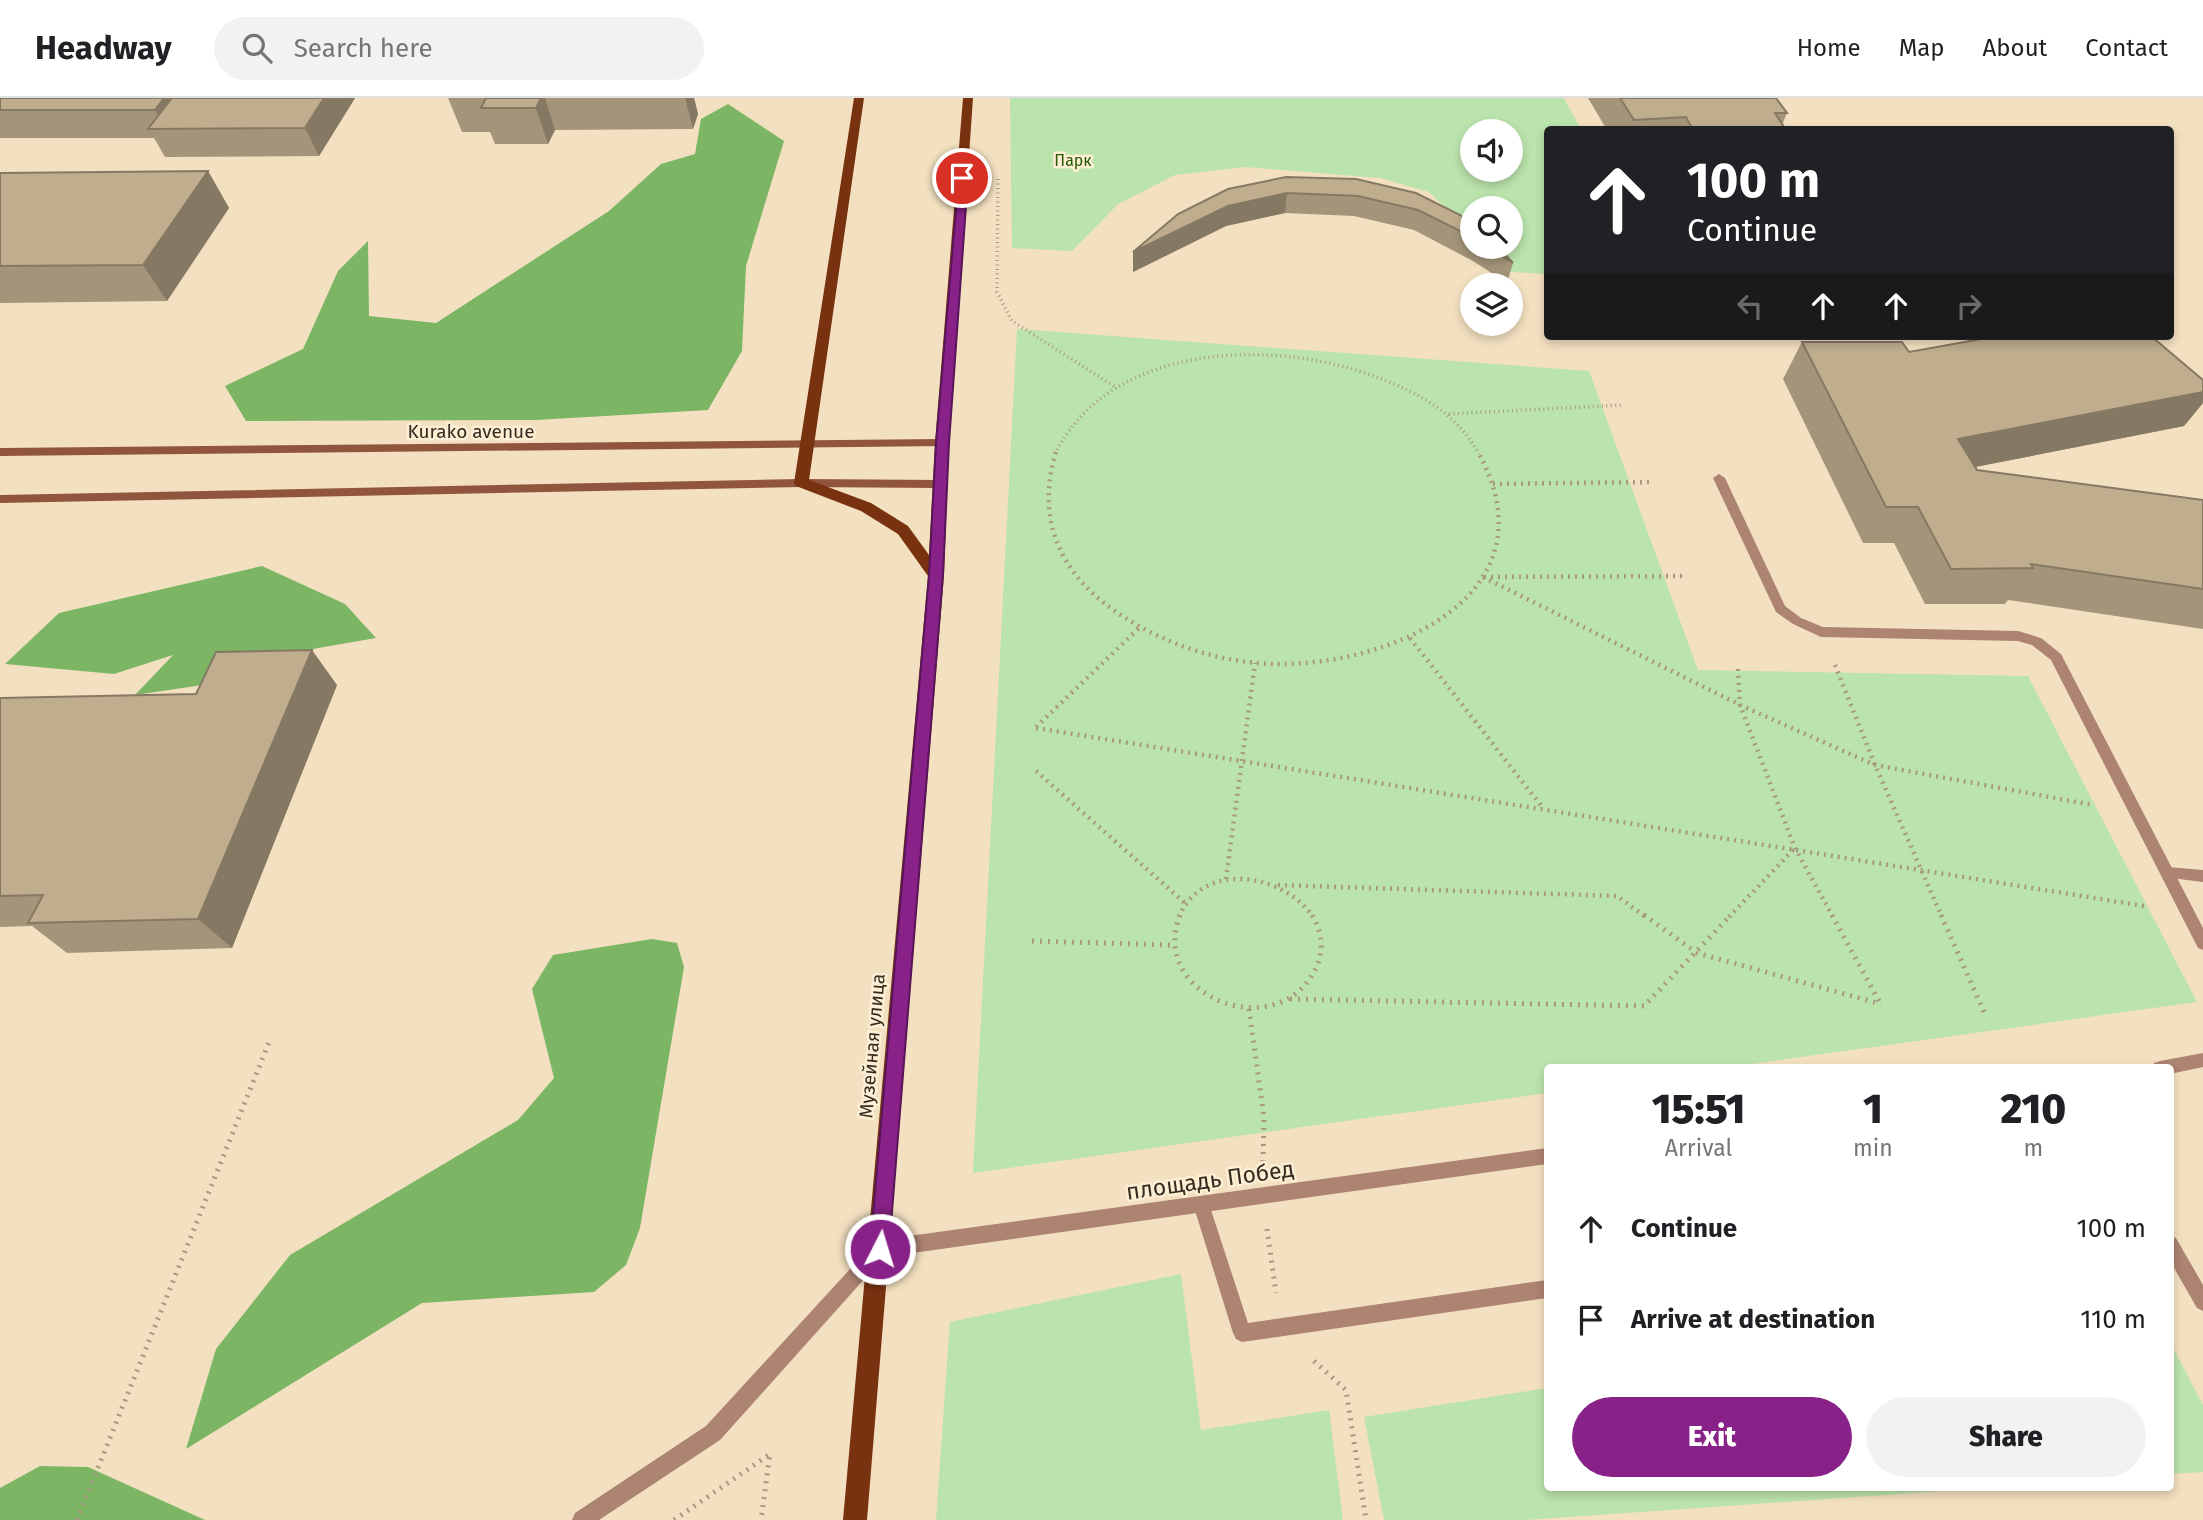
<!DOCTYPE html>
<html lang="en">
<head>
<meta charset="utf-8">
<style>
  :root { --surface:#fff; --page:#f2f2f2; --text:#202124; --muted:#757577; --line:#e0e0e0; --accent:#882188 }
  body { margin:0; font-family:"Fira Sans",sans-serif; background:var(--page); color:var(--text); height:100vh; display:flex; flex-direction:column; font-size:26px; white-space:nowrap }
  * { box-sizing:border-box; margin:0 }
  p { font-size:23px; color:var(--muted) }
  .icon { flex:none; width:38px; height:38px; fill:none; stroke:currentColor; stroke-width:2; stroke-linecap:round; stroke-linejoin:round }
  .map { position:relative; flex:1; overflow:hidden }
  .panel { position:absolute; left:1544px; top:966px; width:630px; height:427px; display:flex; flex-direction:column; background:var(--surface); border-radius:7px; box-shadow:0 4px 10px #0003 }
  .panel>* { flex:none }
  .top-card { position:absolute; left:1544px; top:28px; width:630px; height:214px; border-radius:7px; box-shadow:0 4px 10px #0003; background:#202124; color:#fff; overflow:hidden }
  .buttons { position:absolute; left:1460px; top:21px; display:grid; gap:14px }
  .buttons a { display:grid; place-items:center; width:63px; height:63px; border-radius:50%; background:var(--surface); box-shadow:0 4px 10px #0003; font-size:35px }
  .pin { position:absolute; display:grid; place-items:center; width:60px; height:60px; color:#fff; margin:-30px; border:4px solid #fff; border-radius:50%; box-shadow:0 2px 7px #0007 }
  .me { position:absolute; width:77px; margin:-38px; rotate:5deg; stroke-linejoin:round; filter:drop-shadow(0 0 5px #0008) }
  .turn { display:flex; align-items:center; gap:24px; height:147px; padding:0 28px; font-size:32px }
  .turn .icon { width:91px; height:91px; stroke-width:2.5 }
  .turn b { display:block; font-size:49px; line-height:60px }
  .lanes { display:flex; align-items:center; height:66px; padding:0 28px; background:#0003; justify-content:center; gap:35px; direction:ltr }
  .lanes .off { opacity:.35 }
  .eta { display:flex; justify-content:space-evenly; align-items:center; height:119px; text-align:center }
  .eta b { font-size:42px; font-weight:800; line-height:49px }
  .action { display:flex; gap:14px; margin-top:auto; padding:14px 28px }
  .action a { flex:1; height:80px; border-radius:42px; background:var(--accent); color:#fff; font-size:28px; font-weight:800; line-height:80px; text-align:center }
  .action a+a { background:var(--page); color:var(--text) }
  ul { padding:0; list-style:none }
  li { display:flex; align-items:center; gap:21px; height:91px; padding:0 28px }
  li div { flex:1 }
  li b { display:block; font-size:26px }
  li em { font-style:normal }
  header { display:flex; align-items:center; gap:42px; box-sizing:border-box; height:98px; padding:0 35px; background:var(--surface); border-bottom:2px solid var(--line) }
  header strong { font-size:33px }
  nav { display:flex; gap:38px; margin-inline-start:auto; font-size:24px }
  .search { width:490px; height:63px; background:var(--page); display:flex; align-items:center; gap:18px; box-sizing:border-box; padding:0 24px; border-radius:38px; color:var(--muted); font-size:26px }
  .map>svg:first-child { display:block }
</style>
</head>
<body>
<header>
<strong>Headway</strong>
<div class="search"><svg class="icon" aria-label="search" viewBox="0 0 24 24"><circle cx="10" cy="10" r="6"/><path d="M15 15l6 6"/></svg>Search here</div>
<nav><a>Home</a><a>Map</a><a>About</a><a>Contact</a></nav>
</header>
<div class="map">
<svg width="2203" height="1422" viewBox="0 0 2203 1422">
  <rect width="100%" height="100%" fill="#f3e0c0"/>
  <g fill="#bbe3ac" fill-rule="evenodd">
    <path d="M1010,0h554l17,31 -34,1v144l-36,-2 -26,-25h25v-39h-38v25l-43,-41 -49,-14 -135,-11 -70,8 -57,29 -46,47 -60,-3zM1472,33h38v39h-38z"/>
    <polygon points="1017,231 1589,273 1698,572 2028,578 2197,904 1730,969 1547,970 1547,995 973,1075"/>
    <polygon points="1181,1176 1201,1332 1329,1312 1343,1422 936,1422 950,1224"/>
    <polygon points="2170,1244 2203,1307 2203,1374 2170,1376"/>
    <polygon points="1547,1290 1547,1390 1984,1390 1526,1422 1384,1422 1364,1319"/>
  </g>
  <g fill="#7cb665">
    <polygon points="728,6 784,43 746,168 742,253 708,312 536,322 246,323 225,288 303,251 338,173 368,143 369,218 436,225 609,113 661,66 695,56 701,21"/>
    <polygon points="262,468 345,506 376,540 301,553 196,588 135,597 173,557 114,576 5,566 59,515"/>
    <polygon points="652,841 677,845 684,869 640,1130 626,1167 594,1194 422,1205 186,1351 216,1251 290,1157 518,1022 554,980 532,891 553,857"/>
    <polygon points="40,1368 88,1369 205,1422 0,1422 0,1390"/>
  </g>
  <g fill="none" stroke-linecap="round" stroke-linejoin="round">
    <g stroke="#a89981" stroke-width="3.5" stroke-dasharray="1 3.5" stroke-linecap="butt">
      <polyline points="998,81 997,194 1012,223 1117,290"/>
      <polyline points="1449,316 1621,307"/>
      <path d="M1055,356c56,-113 222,-116 324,-76 42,16 77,35 100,76"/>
    </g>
    <g stroke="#a89981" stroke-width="4.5" stroke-dasharray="2 5" stroke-linecap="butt">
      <path d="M1056,354c-20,65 2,118 56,157 46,33 106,54 163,55 117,2 282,-70 203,-212"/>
      <polyline points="1493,386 1653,384"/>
      <polyline points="1483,479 1740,607 1875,667 2093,707"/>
      <polyline points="1484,479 1687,478"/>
      <polyline points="1410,540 1543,710"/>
      <polyline points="1835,567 1875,667 1942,819"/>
      <polyline points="1738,571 1740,607 1795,750 1833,819"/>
      <polyline points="1036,629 1139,530"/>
      <polyline points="1036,630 2144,808"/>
      <polyline points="1036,673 1185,805"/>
      <polyline points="1226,781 1255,565"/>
      <polyline points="1278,787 1617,798 1646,819"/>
      <path d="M1179,819c23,-57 105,-44 134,0"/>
      <polyline points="1729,819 1795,750"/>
    </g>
    <g stroke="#a89981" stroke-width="5" stroke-dasharray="2 6" stroke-linecap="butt">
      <path d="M1180,817c-33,82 100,133 137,51 7,-17 5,-35 -5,-51"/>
      <polyline points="1644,817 1697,855 1881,906"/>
      <polyline points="1832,817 1880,905"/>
      <polyline points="1941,817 1985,916"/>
      <polyline points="1032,843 1172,847"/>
      <polyline points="1290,901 1644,908 1731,817"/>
      <polyline points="1249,911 1264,1020 1263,1063"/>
      <polyline points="1267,1131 1276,1195"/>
      <polyline points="1314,1263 1346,1292 1366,1422"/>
      <polyline points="77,1422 270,942"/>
      <polyline points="674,1422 770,1356 761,1422"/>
    </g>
    <g fill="#ad8372" fill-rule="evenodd">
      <polygon points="2168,769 2203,772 2203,784 2163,779 2161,775 2163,771"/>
      <polygon points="1201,1098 1207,1100 1209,1106 1248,1225 1547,1182 1547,1200 1242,1244 1236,1241 1233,1235 1193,1106 1195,1100"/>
      <polygon points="2170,1137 2176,1140 2203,1187 2203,1213 2197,1210 2170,1163"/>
    </g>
    <g fill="#ad8372" fill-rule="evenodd">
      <polygon points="1719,376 1725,380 1785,508 1801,520 1823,529 2018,533 2041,540 2061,556 2203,830 2203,852 2198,850 2051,562 2032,547 2018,543 1821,539 1793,526 1776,514 1713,380"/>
      <polygon points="2203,955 2203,969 2170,976 2170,970 2152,970 2154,965 2160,963"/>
      <polygon points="1547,1050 1547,1066 884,1159 720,1342 599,1422 572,1422 575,1415 706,1328 874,1145 880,1142"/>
    </g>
    <g fill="#90553c" fill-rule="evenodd">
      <polygon points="942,341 946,342 946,348 0,358 0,350"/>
      <polygon points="801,381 940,382 946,386 940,390 801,389 0,405 0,397"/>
    </g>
    <polygon fill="#793210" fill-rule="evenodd" points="854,0 864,0 809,382 871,405 908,428 929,457 935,345 963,0 973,0 949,345 944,477 867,1422 843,1422 928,478 898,436 861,413 796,388 794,385"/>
  </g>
  <g fill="#a4957a">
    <polygon points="0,0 355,0 319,58 165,59 154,40 0,40"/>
    <polygon points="448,0 694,0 698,16 693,31 555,32 548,46 495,46 490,34 462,34"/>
    <polygon points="1588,0 1776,0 1787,15 1782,27 1786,32 1607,32"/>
    <polygon points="208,73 229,110 167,203 0,205 0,75"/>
    <polygon points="1286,79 1472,123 1472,149 1498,149 1513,165 1507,185 1473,163 1414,132 1354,118 1285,115 1226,128 1133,174 1133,154"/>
    <polygon points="1802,244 2203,294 2203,305 2184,328 1975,369 1977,372 2203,402 2203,531 2008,502 2005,506 1925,506 1894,445 1863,445 1783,281"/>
    <polygon points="337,587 232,850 67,855 32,828 0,829 0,600 196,596"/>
  </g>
  <g fill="#867963">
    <polygon points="164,0 202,0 166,31 155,12"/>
    <polygon points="324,0 355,0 319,58 305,30"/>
    <polygon points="541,0 545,0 555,32 548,46 536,10"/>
    <polygon points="685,0 694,0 698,16 693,31"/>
    <polygon points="208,73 229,110 167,203 143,167"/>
    <polygon points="1287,95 1285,115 1226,128 1133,174 1133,154 1228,108"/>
    <polygon points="2203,294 2203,305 2184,328 1934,377 1958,341"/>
    <polygon points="312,552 337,587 232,850 198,821"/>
  </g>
  <g fill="#bfad8e" stroke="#867963" stroke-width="2">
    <polygon points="0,0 164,0 155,12 0,12"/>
    <polygon points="172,0 324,0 305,30 148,31"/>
    <polygon points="486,0 541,0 536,10 481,10"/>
    <polygon points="1620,0 1776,0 1787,15 1775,15 1786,32 1693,32 1686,19 1634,22"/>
    <polygon points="208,73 143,167 0,168 0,75"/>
    <polygon points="1286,79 1356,81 1416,95 1472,123 1472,139 1418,112 1358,98 1287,95 1228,108 1133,154 1178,116 1228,91"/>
    <polygon points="1488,149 1498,149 1513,165"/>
    <polygon points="1998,238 2151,238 2203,282 2203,294 1958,341 1977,372 2203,402 2203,491 2031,466 2033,470 1951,471 1918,409 1886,409 1802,244 1902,244 1909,254"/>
    <polygon points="312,552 198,821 28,825 43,797 0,798 0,600 196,596 216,554"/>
  </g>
  <polygon fill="#882188" stroke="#581558" stroke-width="2" points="959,77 968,80 949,345 943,477 889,1151 886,1158 880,1161 873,1158 870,1151 929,477 936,345"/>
  <g text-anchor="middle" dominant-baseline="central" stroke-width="5" stroke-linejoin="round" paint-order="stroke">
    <g font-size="16" fill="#245a01" stroke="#fdeed4">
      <text x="1073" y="62">Парк</text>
    </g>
    <g font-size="19" fill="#332c1f" stroke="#fdeed4">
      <text x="471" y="333">Kurako avenue</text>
      <text transform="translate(872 948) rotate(-85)">Музейная улица</text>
    </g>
    <g font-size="23" fill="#332c1f" stroke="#fdeed4">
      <text transform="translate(1210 1082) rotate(-8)">площадь Побед</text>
    </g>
  </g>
</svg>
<div class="buttons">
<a><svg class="icon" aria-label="sound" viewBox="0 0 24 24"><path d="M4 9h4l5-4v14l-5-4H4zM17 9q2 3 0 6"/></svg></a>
<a><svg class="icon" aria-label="search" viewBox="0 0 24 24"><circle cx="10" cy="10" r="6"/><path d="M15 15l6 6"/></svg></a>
<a><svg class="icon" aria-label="layers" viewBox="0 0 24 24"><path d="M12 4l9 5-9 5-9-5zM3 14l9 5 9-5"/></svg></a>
</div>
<div class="pin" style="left:962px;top:80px;background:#d93025"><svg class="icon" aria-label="arrive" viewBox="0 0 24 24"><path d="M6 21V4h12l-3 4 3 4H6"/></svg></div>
<svg class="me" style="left:880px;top:1151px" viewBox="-20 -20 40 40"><circle r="17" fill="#882188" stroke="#fff" stroke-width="3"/><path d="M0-11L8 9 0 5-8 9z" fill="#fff"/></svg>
<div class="top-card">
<div class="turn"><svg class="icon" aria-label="ahead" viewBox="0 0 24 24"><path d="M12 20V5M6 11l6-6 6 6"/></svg><div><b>100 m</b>Continue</div></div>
<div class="lanes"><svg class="icon off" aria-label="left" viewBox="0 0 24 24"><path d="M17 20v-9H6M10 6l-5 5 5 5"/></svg><svg class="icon" aria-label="ahead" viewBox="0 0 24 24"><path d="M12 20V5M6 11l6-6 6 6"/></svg><svg class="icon" aria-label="ahead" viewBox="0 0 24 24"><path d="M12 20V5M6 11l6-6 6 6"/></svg><svg class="icon off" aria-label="right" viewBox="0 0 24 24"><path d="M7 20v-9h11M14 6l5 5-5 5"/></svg></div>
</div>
<section class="panel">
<div class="eta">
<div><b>15:51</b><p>Arrival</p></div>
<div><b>1</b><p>min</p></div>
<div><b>210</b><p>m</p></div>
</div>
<ul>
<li><svg class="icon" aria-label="ahead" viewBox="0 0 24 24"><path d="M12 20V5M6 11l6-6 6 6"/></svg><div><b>Continue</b></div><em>100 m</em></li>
<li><svg class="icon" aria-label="arrive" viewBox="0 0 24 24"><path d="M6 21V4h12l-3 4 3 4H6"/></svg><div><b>Arrive at destination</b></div><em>110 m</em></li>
</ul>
<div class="action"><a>Exit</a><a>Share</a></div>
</section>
</div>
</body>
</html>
